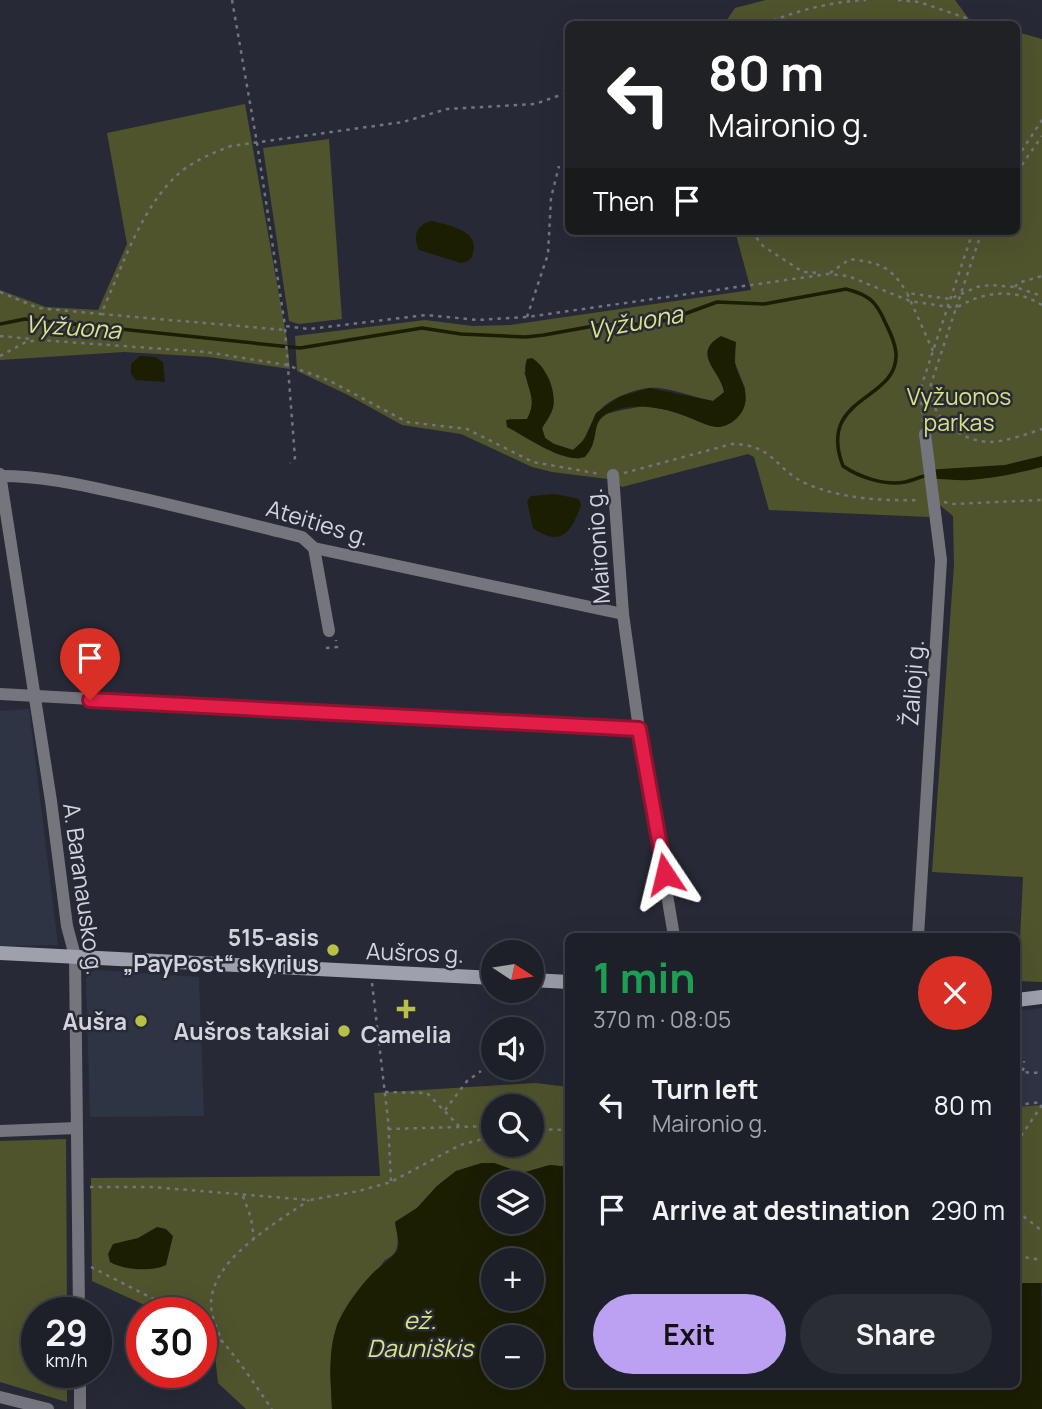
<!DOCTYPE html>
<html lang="en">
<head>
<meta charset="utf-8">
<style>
  :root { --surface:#1d2028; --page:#2a2d34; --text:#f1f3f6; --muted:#a0a3a8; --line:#3b3e45; --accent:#bca0f2 }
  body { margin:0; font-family:Manrope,sans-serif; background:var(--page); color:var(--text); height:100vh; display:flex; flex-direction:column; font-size:26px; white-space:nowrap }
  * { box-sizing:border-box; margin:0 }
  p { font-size:23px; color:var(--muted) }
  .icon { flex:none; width:38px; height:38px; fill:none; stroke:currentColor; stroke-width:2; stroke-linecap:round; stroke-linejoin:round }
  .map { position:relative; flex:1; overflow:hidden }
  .panel { position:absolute; left:565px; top:933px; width:455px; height:455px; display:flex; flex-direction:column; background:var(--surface); border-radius:10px; box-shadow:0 7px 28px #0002,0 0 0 2px var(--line) }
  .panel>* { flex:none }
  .guide { position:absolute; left:565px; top:21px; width:455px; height:214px; border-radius:10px; box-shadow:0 7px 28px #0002,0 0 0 2px var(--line); background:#202124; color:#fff; overflow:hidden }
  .needle { width:46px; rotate:102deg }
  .buttons { position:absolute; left:481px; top:940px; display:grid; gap:14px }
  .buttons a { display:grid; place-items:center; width:63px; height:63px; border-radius:50%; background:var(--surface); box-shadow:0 7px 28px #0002,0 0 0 2px var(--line); font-size:35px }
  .speed { position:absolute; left:21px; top:1297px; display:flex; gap:14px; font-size:35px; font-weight:700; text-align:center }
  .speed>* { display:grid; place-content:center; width:91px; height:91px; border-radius:50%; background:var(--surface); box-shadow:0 7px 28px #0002,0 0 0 2px var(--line); line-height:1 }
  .speed small { font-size:18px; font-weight:400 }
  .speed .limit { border:10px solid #d22; background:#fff; color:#111 }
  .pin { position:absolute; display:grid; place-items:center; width:60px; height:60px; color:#fff; margin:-72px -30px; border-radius:50% 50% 50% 0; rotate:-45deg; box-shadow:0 0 7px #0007 }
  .pin .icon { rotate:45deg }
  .me { position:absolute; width:77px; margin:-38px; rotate:350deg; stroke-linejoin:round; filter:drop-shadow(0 0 5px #0008) }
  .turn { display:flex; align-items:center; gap:24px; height:147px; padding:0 28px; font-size:32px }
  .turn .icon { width:91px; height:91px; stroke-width:2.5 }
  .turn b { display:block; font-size:49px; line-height:60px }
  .then { display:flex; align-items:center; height:66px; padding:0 28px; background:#0003; gap:14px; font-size:26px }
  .round { display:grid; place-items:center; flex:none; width:74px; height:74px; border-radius:37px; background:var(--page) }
  .overview { display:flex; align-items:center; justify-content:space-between; height:119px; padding:0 28px }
  h1 { font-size:42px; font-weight:700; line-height:52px; color:#1e9e55 }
  .primary-button { display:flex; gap:14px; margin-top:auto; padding:14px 28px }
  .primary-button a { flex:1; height:80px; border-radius:42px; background:var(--accent); color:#111; font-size:28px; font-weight:700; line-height:80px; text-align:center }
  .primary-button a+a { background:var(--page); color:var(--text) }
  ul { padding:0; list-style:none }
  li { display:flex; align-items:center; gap:21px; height:105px; padding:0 28px }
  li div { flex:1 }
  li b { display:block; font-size:26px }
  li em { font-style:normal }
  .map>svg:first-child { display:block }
</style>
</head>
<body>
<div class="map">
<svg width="1042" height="1409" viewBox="0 0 1042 1409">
  <rect width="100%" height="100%" fill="#272a36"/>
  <g fill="#2f3445">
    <polygon points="29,709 58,945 0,946 0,711"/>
    <polygon points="96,970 199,977 204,1116 90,1117 86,979 89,973"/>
    <polygon points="1042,1008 1042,1105 1017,1107 1017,1011"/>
  </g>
  <g fill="#50542d" fill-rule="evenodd">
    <polygon points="766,0 955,0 969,19 989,24 724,24 735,8"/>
    <path d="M1017,32l25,7v943l-24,-1 5,-104 -91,-5 22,-307 -1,-49 -23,-19 -1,20 -160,-7 -15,-53 -6,-3 -126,33 -14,-8 -56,-7 -20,-5 -71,-33 -59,-9 -54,-30 -51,-24 -2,-35 130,-16 48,6 37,-1 241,-35 -16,-59h282zM736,342l-1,21 10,25 -2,21 -7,10 -18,8 -51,-17 -23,-4 -22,4 -16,4 -9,8 -18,37 -72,-32 2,-8h18c10,-17 3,-30 -3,-47l25,7c5,20 4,31 -7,49l3,10 9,6 19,6c14,-9 17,-27 27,-40 9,-11 35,-21 49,-22 18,-2 46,10 64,13l11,-8 -1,-10z"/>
    <polygon points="245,104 287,340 290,369 209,357 124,352 0,360 0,290 46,307 98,310 127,244 107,133"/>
    <polygon points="329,139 342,319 299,324 289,321 263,148"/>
    <path d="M535,1083l34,4v80l-19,-2 -28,8 -28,-10h-12l-26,8 -19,15 -20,22 -22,14c3,17 7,30 -10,38l-48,64 -7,46 2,39h-86l-28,-26 -5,-46 -12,-6v-19h-41l-68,-31 -1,-103 289,-2 -6,-83zM494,1106h38v38h-38z"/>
    <polygon points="1042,1105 1042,1283 1017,1283 1017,1107"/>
    <polygon points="66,1139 67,1312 37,1312 37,1372 67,1372 67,1402 0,1382 0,1141"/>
  </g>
  <g fill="#1c1e00" fill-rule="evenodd">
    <path d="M432,221c15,4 48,9 41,32 -2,7 -5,9 -12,10l-42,-13c-7,-14 -2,-26 13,-29z"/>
    <path d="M721,336l15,6c-1,6 -2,14 -1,21 2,14 14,25 10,41 -2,11 -14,22 -26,23 -12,0 -25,-8 -36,-12 -22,-8 -56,-14 -78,0 -11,7 -8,18 -12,28 -1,5 -5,10 -8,14 -22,7 -58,-20 -78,-30l-1,-7 21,-1c14,-24 -8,-37 0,-60l5,-1c14,8 25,34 21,50 -2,7 -7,14 -11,20l3,10 9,6 19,6 11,-10 12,-27 23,-16 30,-9 64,13 11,-9c-3,-21 -34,-38 -3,-56z"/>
    <polygon points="140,356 155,357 163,362 165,382 136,380 131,374 131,364"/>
    <path d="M1042,456v11c-23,6 -48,11 -72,13 -15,1 -29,-2 -45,-1v-9l80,-5z"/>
    <path d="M555,494l24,5 2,6c-10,29 -21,42 -48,23l-6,-27 4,-5z"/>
    <path d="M482,1163h12l28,10 28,-8 19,2v217h448v-101h24l1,126h-710c-1,-28 -5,-59 6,-86 7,-17 21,-35 33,-48 6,-7 25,-19 27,-26 2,-8 -2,-19 -3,-27l22,-14 20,-22 19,-15zM494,1183h38v39h-38zM494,1260h38v38h-38zM494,1337h38v39h-38z"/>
    <path d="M157,1227l9,2 7,7 -7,29c-14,7 -43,5 -56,-3l-2,-8 5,-10 25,-6z"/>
  </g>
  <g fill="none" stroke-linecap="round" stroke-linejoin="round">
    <path stroke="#1c1e00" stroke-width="3.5" d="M0,324l25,-5 275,29 122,-20 39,6 65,3 18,-2 55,-10 40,-1 29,-4 49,-18 47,2 82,-15c23,6 30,12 39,33 5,10 10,20 11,31 3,49 -80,42 -53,113 16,11 42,20 62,16 8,-2 15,-5 23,-7"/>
    <g stroke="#72747e" stroke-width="2.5" stroke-dasharray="3.5 5" stroke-linecap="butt">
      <polyline points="232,0 257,143 285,326 309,329 426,315 478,320 527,317 828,274 848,276 910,301 956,308 982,231"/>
      <polyline points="898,0 919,2 969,19"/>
      <path d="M765,24c33,-14 65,-22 101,-24"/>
      <polyline points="1017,158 1042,120"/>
      <polyline points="1017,172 1042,136"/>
      <polyline points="751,231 763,246 803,272 820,273"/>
      <path d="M830,273l20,-14c30,4 41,7 57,34"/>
      <polyline points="1015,287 1018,283 1042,276"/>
      <path d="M0,292l38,16 63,6c22,-48 42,-115 86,-147 14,-9 28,-15 44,-21l172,-24 44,-13 88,-5 34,-12"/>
      <path d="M1042,305c-28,-18 -60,-13 -86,3l-25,76c-4,31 28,57 58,58 16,0 38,-8 53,-13"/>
      <polyline points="101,314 285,330"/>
      <polyline points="527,317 548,254 551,198 559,166"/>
      <polyline points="285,329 295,458 290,463"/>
      <polyline points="0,336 32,339"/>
      <polyline points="933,351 907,293 950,299 977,287 991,285 1015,287 1042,296"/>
      <polyline points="0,356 26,342 39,340 206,352 287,365 330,381 407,422 467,429 533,462 600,474"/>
      <polyline points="923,422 921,398 922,384 973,231"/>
      <path d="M624,473l108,-29c42,0 43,26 75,40 36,15 75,17 113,16"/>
      <polyline points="944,502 953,504 1042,500"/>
      <polyline points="326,648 337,647 336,640"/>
      <polyline points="372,983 388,1120 391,1182"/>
      <polyline points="1023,1071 1024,1061"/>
      <polyline points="1017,1072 1042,1073"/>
      <polyline points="385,1092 427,1093 459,1126"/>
      <polyline points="1017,1105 1042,1102"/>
      <polyline points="445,1110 467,1081 481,1071"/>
      <polyline points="388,1129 494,1126"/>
      <polyline points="532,1129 569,1130"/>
      <polyline points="1017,1134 1021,1136 1017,1156"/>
      <polyline points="1021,1136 1042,1105"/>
      <polyline points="90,1187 152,1187 310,1200 359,1191 391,1182 460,1145 494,1136"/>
      <polyline points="243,1196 251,1218 254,1239"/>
      <polyline points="1017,1211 1042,1231"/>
      <polyline points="1017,1256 1042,1260"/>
      <polyline points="91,1267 179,1312"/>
      <path d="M201,1324c24,12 54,62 71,85"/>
      <path d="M223,1343c-4,-9 -9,-20 -11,-30 -10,-49 63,-89 97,-113"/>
    </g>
    <g stroke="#75767d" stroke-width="12">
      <polyline points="0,474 51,801 67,926 75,956 79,1312"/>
      <polyline points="613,475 623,614 639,729 674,936"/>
      <path d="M0,476c41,0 78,8 118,17 61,13 122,29 184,44l12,11 309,66"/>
      <polyline points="314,548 329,631"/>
      <polyline points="0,694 639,729"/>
      <polyline points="918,936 941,560 925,434"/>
      <polyline points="0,1131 77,1128"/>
      <polyline points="80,1372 80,1409"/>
      <polyline points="0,1397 48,1409"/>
    </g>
    <g stroke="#9ea1ac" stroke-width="14">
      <polyline points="0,953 494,978"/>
      <polyline points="532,980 569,982"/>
      <polyline points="1017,1000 1042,997"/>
    </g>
  </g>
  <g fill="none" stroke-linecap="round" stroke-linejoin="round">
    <defs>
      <polyline id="route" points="90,700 639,729 665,874"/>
    </defs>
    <use href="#route" stroke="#92132f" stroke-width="18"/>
    <use href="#route" stroke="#e11d48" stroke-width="12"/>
  </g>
  <g fill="#b8c147" stroke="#272a36" stroke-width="2.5">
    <circle cx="333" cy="950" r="7"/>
    <path d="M402.5 998.5h7v7h7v7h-7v7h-7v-7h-7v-7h7z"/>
    <circle cx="141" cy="1021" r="7"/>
    <circle cx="344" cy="1031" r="7"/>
  </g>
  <g text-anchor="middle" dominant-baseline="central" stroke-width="5" stroke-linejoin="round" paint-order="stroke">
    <g font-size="23" fill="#d8e180" stroke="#272a36">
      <text x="959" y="396">Vyžuonos<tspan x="959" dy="26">parkas</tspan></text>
    </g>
    <g font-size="23" fill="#d3d5dd" stroke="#272a36">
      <text transform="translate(318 522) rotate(17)">Ateities g.</text>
      <text transform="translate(597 546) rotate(-94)">Maironio g.</text>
      <text transform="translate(912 683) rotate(-86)">Žalioji g.</text>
      <text transform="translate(84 889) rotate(82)">A. Baranausko g.</text>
      <text transform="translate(415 952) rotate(2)">Aušros g.</text>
    </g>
    <g font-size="23" font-weight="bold" fill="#d3d5dd" stroke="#272a36" text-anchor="end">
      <text x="319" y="937">515-asis<tspan x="319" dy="26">„PayPost“ skyrius</tspan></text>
      <text x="127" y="1021">Aušra</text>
      <text x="330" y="1031">Aušros taksiai</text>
      <text x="406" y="1034" text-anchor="middle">Camelia</text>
    </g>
    <g font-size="24" font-style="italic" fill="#dce584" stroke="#272a36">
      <text transform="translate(635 321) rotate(-10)">Vyžuona</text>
      <text transform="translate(73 326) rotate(4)">Vyžuona</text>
      <text x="420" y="1319">ež.<tspan x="420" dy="28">Dauniškis</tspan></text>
    </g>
  </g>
</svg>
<div class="buttons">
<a><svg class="needle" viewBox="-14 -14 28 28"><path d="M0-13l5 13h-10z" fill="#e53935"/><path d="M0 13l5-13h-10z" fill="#a0a3a8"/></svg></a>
<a><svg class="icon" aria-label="sound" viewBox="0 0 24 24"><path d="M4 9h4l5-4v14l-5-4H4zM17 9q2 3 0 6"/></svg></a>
<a><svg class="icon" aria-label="search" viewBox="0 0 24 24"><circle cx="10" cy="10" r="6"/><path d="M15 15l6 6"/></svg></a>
<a><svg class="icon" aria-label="layers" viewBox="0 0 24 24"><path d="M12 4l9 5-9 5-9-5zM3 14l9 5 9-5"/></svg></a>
<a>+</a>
<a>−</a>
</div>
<div class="speed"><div>29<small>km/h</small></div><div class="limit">30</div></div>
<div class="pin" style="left:90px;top:700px;background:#d93025"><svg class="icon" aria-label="arrive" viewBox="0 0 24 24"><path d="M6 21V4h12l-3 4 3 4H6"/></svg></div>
<svg class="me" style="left:665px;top:874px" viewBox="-20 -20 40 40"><path d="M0-17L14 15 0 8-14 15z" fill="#e11d48" stroke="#fff" stroke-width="4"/></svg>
<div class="guide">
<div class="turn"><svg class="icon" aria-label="left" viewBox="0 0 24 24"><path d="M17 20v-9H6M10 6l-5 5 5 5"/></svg><div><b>80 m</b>Maironio g.</div></div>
<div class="then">Then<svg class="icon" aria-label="arrive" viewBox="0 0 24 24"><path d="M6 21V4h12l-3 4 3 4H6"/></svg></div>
</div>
<section class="panel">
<div class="overview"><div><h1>1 min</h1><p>370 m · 08:05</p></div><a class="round" style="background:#d93025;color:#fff"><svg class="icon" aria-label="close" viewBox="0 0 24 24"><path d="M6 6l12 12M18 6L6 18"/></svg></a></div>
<ul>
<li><svg class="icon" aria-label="left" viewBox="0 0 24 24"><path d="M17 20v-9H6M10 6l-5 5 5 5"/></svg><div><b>Turn left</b><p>Maironio g.</p></div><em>80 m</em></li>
<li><svg class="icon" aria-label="arrive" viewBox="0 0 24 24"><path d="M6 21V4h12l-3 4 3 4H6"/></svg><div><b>Arrive at destination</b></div><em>290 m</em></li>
</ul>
<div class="primary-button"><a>Exit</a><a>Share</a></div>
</section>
</div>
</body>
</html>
